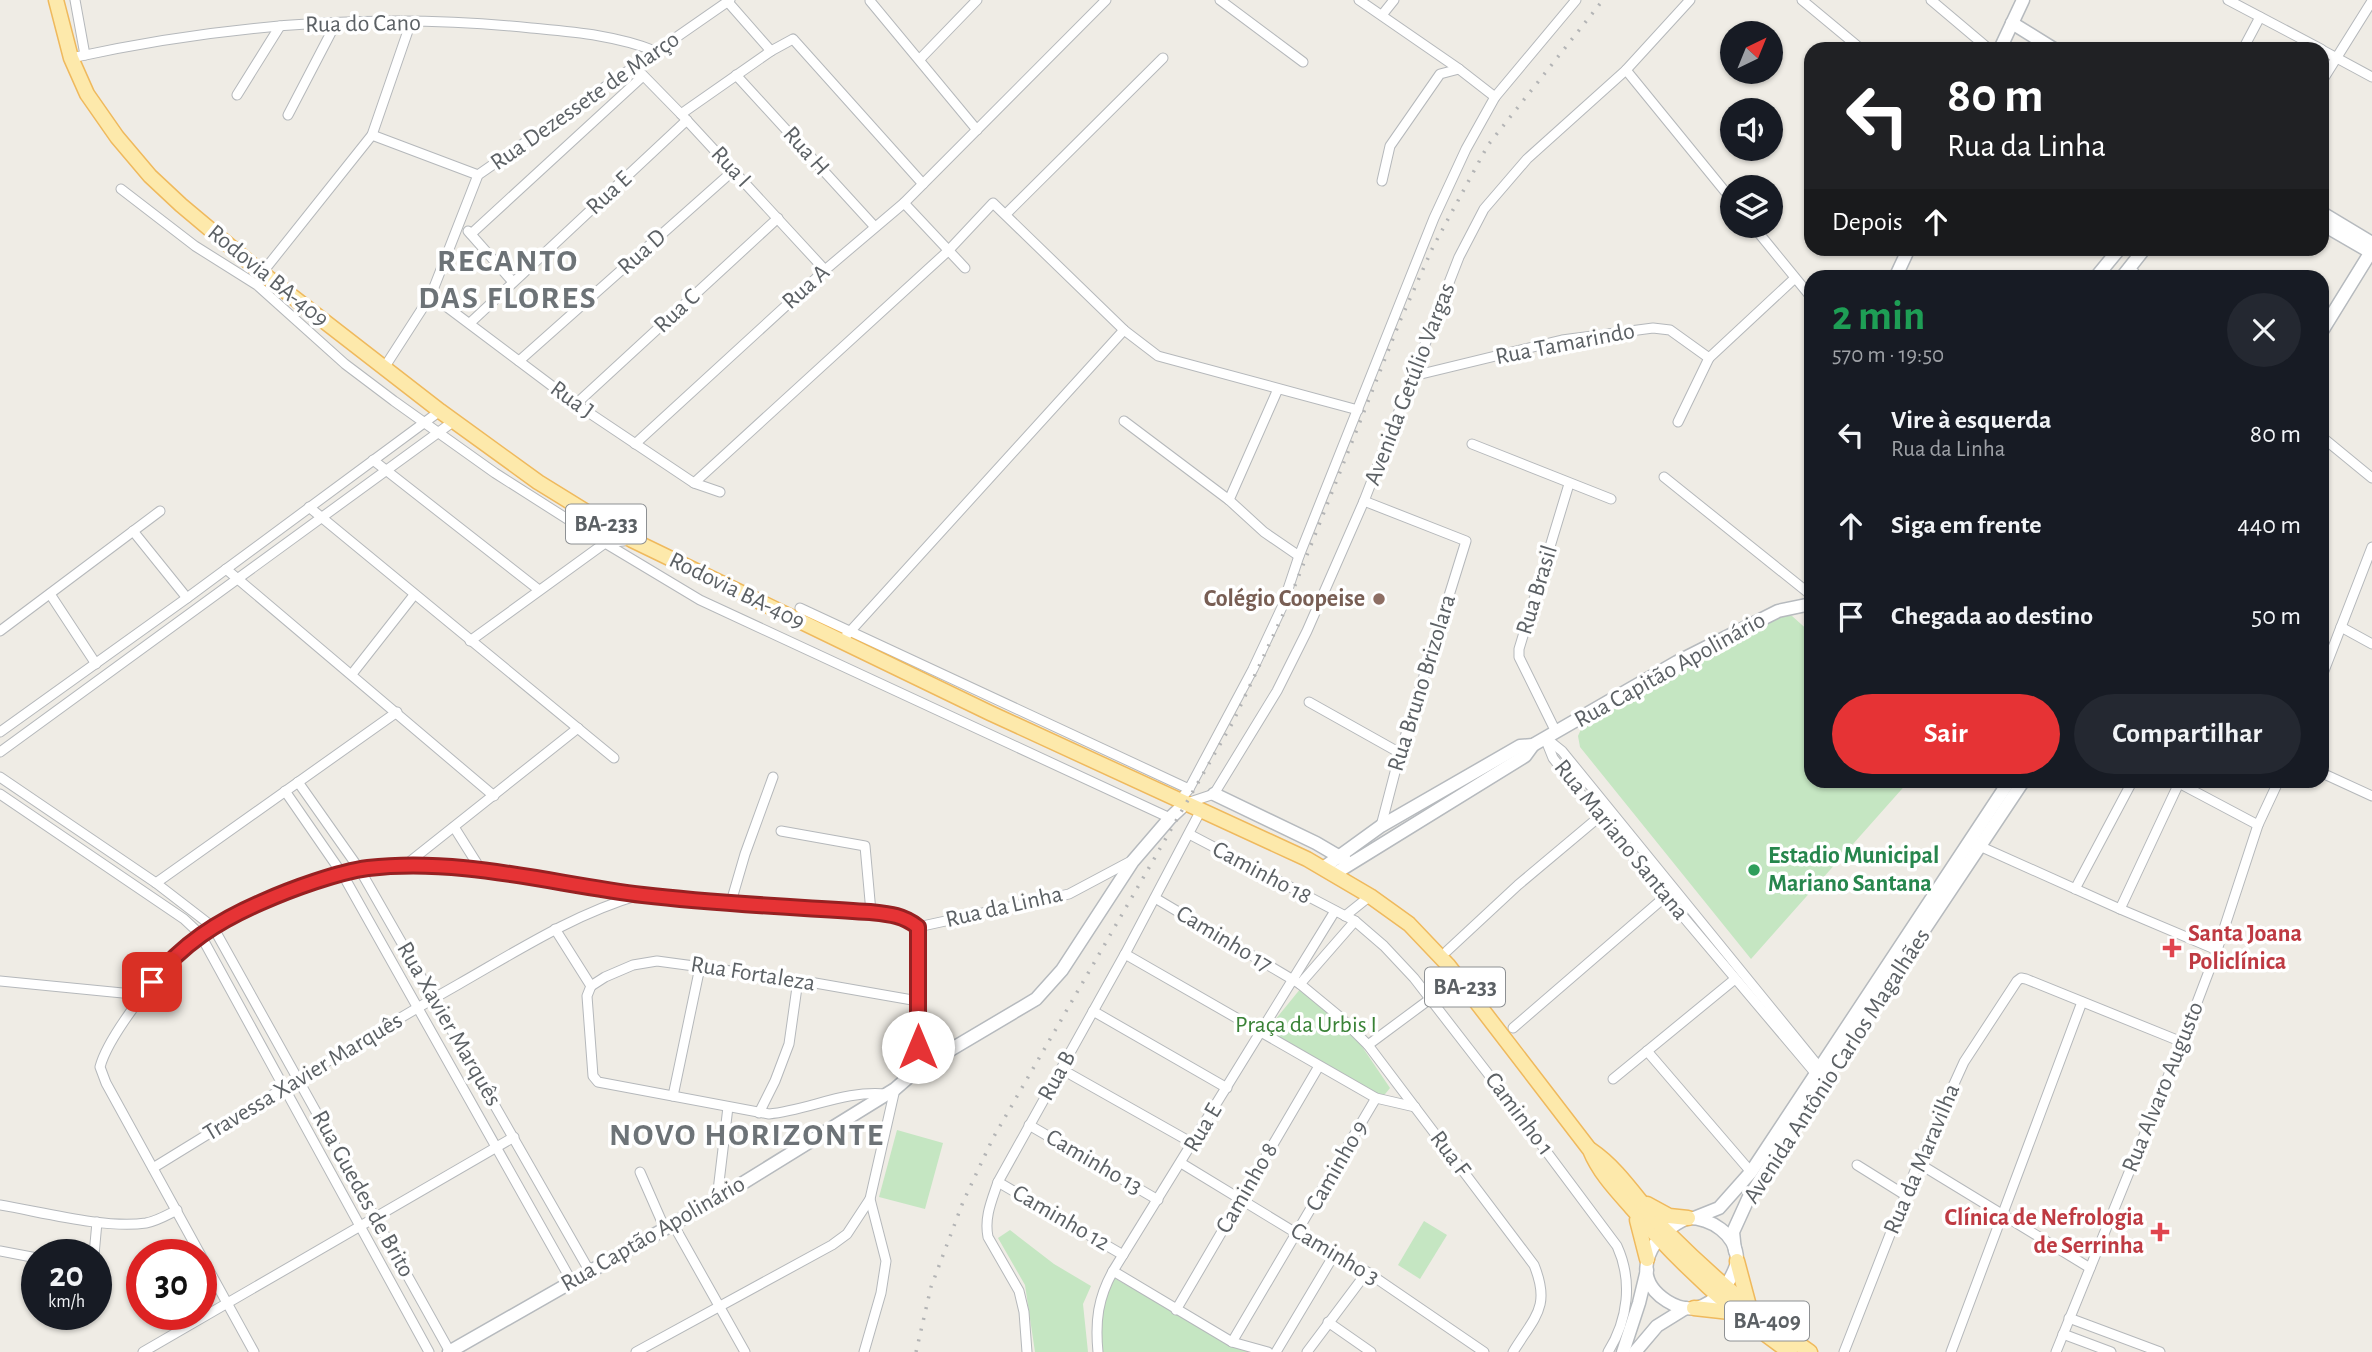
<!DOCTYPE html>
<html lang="pt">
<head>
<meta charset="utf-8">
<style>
  :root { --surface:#171b24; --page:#242831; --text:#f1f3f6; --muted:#9ea1a6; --accent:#e63335 }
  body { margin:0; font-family:"Alegreya Sans",sans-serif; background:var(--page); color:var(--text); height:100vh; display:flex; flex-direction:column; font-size:26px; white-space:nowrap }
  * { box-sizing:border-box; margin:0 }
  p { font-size:23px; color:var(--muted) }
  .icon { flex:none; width:38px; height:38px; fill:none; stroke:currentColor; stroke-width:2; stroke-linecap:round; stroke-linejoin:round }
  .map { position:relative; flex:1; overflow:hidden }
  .panel { position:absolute; left:1804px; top:270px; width:525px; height:518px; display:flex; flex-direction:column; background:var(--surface); border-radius:21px; box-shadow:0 2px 5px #0004 }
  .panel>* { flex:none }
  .banner { position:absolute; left:1804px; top:42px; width:525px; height:214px; border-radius:21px; box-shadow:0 2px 5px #0004; background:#202124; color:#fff; overflow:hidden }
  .needle { width:46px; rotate:43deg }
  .controls { position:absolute; left:1720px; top:21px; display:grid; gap:14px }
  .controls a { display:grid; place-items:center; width:63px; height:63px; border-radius:50%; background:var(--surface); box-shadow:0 2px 5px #0004; font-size:35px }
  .speed { position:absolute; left:21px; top:1239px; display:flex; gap:14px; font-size:35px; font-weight:700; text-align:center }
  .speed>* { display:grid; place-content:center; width:91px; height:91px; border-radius:50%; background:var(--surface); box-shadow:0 2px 5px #0004; line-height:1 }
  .speed small { font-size:18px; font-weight:400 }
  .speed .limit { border:10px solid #d22; background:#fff; color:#111 }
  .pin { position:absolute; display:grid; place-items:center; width:60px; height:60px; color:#fff; margin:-30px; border-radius:14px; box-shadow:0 4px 10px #0006 }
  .me { position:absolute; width:77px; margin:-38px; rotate:0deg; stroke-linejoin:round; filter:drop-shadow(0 0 5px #0008) }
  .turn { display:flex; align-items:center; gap:24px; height:147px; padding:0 28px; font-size:32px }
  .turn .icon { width:91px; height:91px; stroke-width:2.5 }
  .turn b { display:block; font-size:49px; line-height:60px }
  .then { display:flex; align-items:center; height:66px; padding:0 28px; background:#0003; gap:14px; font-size:26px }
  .round { display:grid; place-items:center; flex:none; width:74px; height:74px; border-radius:37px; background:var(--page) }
  .summary { display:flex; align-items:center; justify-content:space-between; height:119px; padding:0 28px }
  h1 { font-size:42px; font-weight:700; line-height:52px; color:#1e9e55 }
  .primary-button { display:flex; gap:14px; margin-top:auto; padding:14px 28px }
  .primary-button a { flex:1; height:80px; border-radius:42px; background:var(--accent); color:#fff; font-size:28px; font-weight:700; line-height:80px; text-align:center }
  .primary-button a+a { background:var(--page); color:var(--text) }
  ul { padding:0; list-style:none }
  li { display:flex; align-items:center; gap:21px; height:91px; padding:0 28px }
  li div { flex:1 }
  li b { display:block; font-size:26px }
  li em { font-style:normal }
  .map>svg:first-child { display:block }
</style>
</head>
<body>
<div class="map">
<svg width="2372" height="1352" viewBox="0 0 2372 1352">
  <rect width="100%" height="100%" fill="#efece5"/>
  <g fill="#c5e6c2">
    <polygon points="1780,616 1792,616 1811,633 1811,780 1909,781 1751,959 1580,747 1578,736 1582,727"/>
    <polygon points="1301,988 1361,1045 1390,1088 1381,1099 1266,1031"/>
    <polygon points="897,1130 943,1143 925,1209 879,1197"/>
    <polygon points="1424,1221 1447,1235 1420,1279 1398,1265"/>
    <polygon points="1010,1230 1054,1264 1091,1286 1083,1304 1088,1352 1035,1352 1025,1285 998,1238"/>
    <path d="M1114,1278l113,64 34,10h-160c-4,-27 -2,-51 13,-74z"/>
  </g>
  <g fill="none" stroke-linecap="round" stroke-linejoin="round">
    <defs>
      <g id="street">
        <polyline points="75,0 85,55"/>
        <polyline points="1220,0 1303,62"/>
        <polyline points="1359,0 1459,69 1495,97"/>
        <polyline points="1802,0 1861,49"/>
        <polyline points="1931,0 1989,49"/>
        <polyline points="2228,0 2321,49"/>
        <polyline points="870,1 977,130"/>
        <polyline points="728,2 771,51"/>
        <polyline points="1382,15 1394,0"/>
        <polyline points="2243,49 2260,17"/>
        <polyline points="2322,50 2372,77"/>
        <path d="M71,58c150,-33 306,-46 460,-30 42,4 84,7 124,23"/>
        <polyline points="920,59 977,0"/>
        <polyline points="635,67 681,114 825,270"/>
        <polyline points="1626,70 1732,200"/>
        <polyline points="736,75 875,227"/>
        <polyline points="2322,81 2372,1"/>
        <polyline points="237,95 280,26"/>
        <polyline points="681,114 771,51 793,39 923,184"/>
        <polyline points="288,115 336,23"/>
        <polyline points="372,135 478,175"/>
        <polyline points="1382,181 1390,146 1440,74 1459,69"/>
        <polyline points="121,189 195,246 257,285 345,364 394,401 495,473 605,543 700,600 1170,818"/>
        <polyline points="904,203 965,268"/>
        <polyline points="1006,214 1163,58"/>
        <polyline points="1753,226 1811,297"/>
        <polyline points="468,231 513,282"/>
        <polyline points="471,234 643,76"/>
        <polyline points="2130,269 2138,276"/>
        <polyline points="262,273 372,135 411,22"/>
        <polyline points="431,295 576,404 694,483 720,492"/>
        <polyline points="470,323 687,120"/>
        <polyline points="519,361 734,170"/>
        <polyline points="384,368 431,295 478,175 730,0"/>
        <polyline points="1413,376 1562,340 1653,328 1670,330 1709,358 1795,278"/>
        <polyline points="1278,389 1229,500 1264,532 1299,556"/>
        <polyline points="576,404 778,218"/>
        <polyline points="1124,421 1229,500"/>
        <polyline points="1678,422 1709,358"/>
        <polyline points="2322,437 2372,478"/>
        <polyline points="635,444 825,270 904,203 1106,0"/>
        <polyline points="1472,444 1611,499"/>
        <polyline points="373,460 539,590"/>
        <polyline points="1664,477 1811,595"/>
        <polyline points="694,483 948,251 993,203 1124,330 1158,356 1358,410"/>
        <polyline points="1364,501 1466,541 1400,753 1381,826"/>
        <polyline points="309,507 614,758"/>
        <polyline points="133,531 187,598"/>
        <polyline points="226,569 494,796"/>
        <polyline points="50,594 96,664"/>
        <polyline points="800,608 1189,789"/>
        <polyline points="2341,627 2372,644"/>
        <polyline points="0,631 160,511"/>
        <polyline points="846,636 1124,330"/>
        <polyline points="470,641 605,543 632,540"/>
        <polyline points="352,674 414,595"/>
        <polyline points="2322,676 2372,547"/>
        <polyline points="1309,702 1400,753"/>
        <polyline points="0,732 187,598 440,411"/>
        <polyline points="1556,732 1519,657 1519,649 1569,484"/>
        <polyline points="1545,738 1553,758 1599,817 1816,1074"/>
        <polyline points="1547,739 1562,751 1820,1068"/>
        <polyline points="0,752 454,421"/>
        <polyline points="2322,773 2372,796"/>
        <polyline points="0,777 156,883 213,927 450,1352"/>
        <polyline points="2175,781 2258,825"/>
        <polyline points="298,782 360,870 590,1272"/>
        <polyline points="285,791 343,875 572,1282"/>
        <polyline points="0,794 184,919 200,934 429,1352"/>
        <polyline points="1180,800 1189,789 1253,669 1282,607 1299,556 1410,278 1434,218 1466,149 1495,97 1576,0"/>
        <polyline points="1187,803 1214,794 1277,691 1307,631 1364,501 1459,257 1484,209 1527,159 1626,70 1690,0"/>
        <polyline points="454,827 481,870"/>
        <polyline points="781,831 865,846 871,912"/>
        <path d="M1189,834l166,87 29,25 30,32 82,106 121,162c16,35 11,74 -9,106"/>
        <polyline points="1975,844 2120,909 2217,950"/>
        <polyline points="403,867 578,728"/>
        <polyline points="156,883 397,712"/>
        <polyline points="2075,889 2133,780"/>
        <path d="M1155,898l145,86 40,33 28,28 166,220c17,42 1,51 -21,87"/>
        <polyline points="731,902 745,854 773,777"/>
        <polyline points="2120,909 2179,783"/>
        <polyline points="1345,916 1370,896"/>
        <polyline points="555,929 591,986"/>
        <polyline points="1447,951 1518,885 1599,817"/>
        <polyline points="1125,954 1376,1098 1415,1107"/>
        <polyline points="0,981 143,995"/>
        <polyline points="1300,984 1355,921"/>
        <path d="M591,986l-4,10 6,80 5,6 171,32c40,-4 76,-24 117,-20"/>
        <polyline points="591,986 605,977 633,965 657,961 798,980 918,1001"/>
        <polyline points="1093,1011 1227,1088"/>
        <polyline points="1513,1028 1666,896"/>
        <polyline points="1368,1045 1430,999"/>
        <polyline points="1647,1051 1751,1172"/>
        <polyline points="918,1069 918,927"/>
        <polyline points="1061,1069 1194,1144"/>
        <polyline points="1613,1079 1735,979"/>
        <polyline points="673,1096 700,967"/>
        <polyline points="759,1113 775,1081 789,1044 798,980"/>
        <polyline points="1029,1125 1158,1200"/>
        <polyline points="1181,1163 1319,1247 1367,1272 1484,1352"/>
        <polyline points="1918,1163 2090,1268"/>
        <polyline points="1857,1165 1905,1195"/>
        <path d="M153,1168c101,-62 202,-125 306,-184 58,-33 115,-70 180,-89"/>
        <polyline points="640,1172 665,1229"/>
        <polyline points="998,1182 1123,1255"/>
        <polyline points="717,1199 728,1107"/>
        <path d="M0,1205c42,7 105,24 146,18 11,-2 21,-8 31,-13"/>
        <polyline points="673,1224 745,1352"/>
        <polyline points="0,1251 37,1258"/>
        <polyline points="94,1255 97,1222"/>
        <polyline points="1113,1271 1232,1342 1268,1352"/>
        <polyline points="1176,1310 1319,1066"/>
        <polyline points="2069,1318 2160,1352"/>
        <polyline points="1328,1322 1371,1352"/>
        <polyline points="2063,1334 2111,1352"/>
        <polyline points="1232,1342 1376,1098"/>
        <polyline points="143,1352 514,1137"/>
        <path d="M254,1352l-148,-269 -6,-16c6,-23 35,-62 50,-81 31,-41 66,-65 113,-85 29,-12 70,-27 101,-32 89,-14 190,16 279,26 82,9 166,11 248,19l18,5 9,8 151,-33 62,-33"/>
        <polyline points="636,1352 832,1245 847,1234 870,1199"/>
        <polyline points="864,1352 881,1293 886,1261 870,1199 895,1089"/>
        <path d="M1027,1352l-3,-40 -5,-21 -31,-54c-4,-20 4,-37 10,-55l127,-228 76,-144"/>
        <path d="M1098,1352c-3,-31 0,-54 15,-81l222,-360"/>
        <polyline points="1276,1352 1334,1255"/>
        <polyline points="1307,1352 1367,1272"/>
        <polyline points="1844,1352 1918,1163 1964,1062 2017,981 2021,978 2026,979 2182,1042"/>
        <polyline points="1951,1352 2082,1002"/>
        <polyline points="2056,1352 2182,1042 2217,950 2258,825 2279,780"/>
      </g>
      <g id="secondary">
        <polyline points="2012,23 2054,49"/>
        <polyline points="2000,49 2023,0"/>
        <polyline points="2322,213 2372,243"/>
        <polyline points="2322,224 2372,253"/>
        <polyline points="1896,276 1909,248"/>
        <polyline points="2097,276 2120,248"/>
        <polyline points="2123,276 2145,248"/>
        <polyline points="2322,331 2372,250"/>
        <polyline points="1214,794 1316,843 1345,860"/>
        <polyline points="1323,868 1381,826 1520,746 1533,745 1677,662 1778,611 1811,604"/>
        <polyline points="1334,874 1525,756 1533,745"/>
        <path d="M1688,1218c23,0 48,16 49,41 0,8 -4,14 -7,20 -15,25 -36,39 -63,22 -41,-26 -14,-69 21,-83z"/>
        <polyline points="1694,1218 1719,1208 1751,1172 2010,780"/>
        <polyline points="1735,1251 1733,1232 1748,1199 1828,1074 2024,780"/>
        <polyline points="449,1352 717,1199 895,1089 918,1069 1036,999 1062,970 1133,861 1170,818 1186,803"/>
        <polyline points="1623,1352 1639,1303 1647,1270"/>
        <polyline points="1635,1352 1657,1326 1686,1308"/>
      </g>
      <g id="primary">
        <path d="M56,0l15,58 16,36 30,43 33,39 31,29 81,68 178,138 98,71 94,58 358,173 317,146 63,37 39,28 39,41 142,185c9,22 25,39 41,57 46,53 100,105 159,145"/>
        <path d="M1591,1150c31,21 50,56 76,82 44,44 92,85 143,120"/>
        <polyline points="1647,1204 1669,1216 1688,1218"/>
        <polyline points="1637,1220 1647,1259"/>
        <polyline points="1737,1261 1749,1306"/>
        <polyline points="1694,1308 1739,1313"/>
      </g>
    </defs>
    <use href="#street" stroke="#b5b8bb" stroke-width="11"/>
    <use href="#secondary" stroke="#b6babe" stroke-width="15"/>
    <use href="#primary" stroke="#efb95d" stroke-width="17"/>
    <use href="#street" stroke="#fff" stroke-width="9"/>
    <use href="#secondary" stroke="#fff" stroke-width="12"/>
    <use href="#primary" stroke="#fde9ab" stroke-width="14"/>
    <polyline stroke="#b3b4b5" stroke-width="3.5" stroke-dasharray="2 9" stroke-linecap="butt" points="916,1352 931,1287 963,1202 993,1138 1233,722 1286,608 1400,321 1433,247 1488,145 1603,0"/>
  </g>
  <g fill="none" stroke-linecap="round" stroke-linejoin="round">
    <defs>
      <path id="route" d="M152,982c30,-38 66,-61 110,-80 29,-13 76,-30 106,-34 92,-11 184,16 275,27 75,9 152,12 227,17 19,2 33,3 48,15v120"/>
    </defs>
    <use href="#route" stroke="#962122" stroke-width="18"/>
    <use href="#route" stroke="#e63335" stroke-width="12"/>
  </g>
  <circle fill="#8d6e63" stroke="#fff" stroke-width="2.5" cx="1379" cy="599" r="7"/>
  <circle fill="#2e9e5b" stroke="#fff" stroke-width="2.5" cx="1754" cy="870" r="7"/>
  <g fill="#e0444e" stroke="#fff" stroke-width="2.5">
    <path d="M2168.5 937.5h7v7h7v7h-7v7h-7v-7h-7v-7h7z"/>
    <path d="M2156.5 1221.5h7v7h7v7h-7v7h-7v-7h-7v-7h7z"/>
  </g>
  <g text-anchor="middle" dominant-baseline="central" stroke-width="7" stroke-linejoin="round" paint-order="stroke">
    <g fill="#fff" stroke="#8d9093" stroke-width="2">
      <rect x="566" y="504.5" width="80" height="39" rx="5"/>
      <rect x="1425" y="967.5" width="80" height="39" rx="5"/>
      <rect x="1725" y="1301.5" width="84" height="39" rx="5"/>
    </g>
    <g font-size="23" font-weight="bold" fill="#5c6165">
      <text x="606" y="524">BA-233</text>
      <text x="1465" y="987">BA-233</text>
      <text x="1767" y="1321">BA-409</text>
    </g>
    <g font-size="24" fill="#5c6165" stroke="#fff">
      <text transform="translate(363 24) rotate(-1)">Rua do Cano</text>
      <text transform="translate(585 101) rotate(-35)">Rua Dezessete de Março</text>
      <text transform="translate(806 151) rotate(48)">Rua H</text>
      <text transform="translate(731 167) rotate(47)">Rua I</text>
      <text transform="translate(609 193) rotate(-43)">Rua E</text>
      <text transform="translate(642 252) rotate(-42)">Rua D</text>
      <text transform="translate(268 276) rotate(39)">Rodovia BA-409</text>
      <text transform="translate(806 287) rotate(-42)">Rua A</text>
      <text transform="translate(677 311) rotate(-43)">Rua C</text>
      <text transform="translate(1565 344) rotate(-11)">Rua Tamarindo</text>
      <text transform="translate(1410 384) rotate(-69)">Avenida Getúlio Vargas</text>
      <text transform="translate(572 400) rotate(36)">Rua J</text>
      <text transform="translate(1537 590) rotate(-73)">Rua Brasil</text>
      <text transform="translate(737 591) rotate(26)">Rodovia BA-409</text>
      <text transform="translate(1670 670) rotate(-29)">Rua Capitão Apolinário</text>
      <text transform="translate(1422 683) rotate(-73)">Rua Bruno Brizolara</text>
      <text transform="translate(1621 840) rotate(51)">Rua Mariano Santana</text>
      <text transform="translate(1262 873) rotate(28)">Caminho 18</text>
      <text transform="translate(1004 907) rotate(-13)">Rua da Linha</text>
      <text transform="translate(1224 939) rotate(31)">Caminho 17</text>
      <text transform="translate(753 974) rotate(9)">Rua Fortaleza</text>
      <text transform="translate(449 1024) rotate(60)">Rua Xavier Marquês</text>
      <text transform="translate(1837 1066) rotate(-57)">Avenida Antônio Carlos Magalhães</text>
      <text transform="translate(1057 1076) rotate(-61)">Rua B</text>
      <text transform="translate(303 1077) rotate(-31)">Travessa Xavier Marquês</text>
      <text transform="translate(2163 1087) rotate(-68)">Rua Alvaro Augusto</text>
      <text transform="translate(1519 1114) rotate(53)">Caminho 1</text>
      <text transform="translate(1203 1128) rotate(-59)">Rua E</text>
      <text transform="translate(1450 1154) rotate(53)">Rua F</text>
      <text transform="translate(1922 1159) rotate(-67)">Rua da Maravilha</text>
      <text transform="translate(1094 1162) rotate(30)">Caminho 13</text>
      <text transform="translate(1337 1166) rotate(-60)">Caminho 9</text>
      <text transform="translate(1247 1188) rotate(-60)">Caminho 8</text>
      <text transform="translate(363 1194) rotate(61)">Rua Guedes de Brito</text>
      <text transform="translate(1061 1218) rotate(30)">Caminho 12</text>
      <text transform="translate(653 1234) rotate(-30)">Rua Captão Apolinário</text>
      <text transform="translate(1335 1254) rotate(31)">Caminho 3</text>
    </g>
    <g font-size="24" font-weight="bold" fill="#785e54" stroke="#fff" text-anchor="end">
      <text x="1365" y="599">Colégio Coopeise</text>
    </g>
    <g font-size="24" font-weight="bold" fill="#27864d" stroke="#fff" text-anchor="start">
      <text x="1768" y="856">Estadio Municipal<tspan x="1768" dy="28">Mariano Santana</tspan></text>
    </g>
    <g font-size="24" font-weight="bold" fill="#be3a42" stroke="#fff" text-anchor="start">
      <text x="2188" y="934">Santa Joana<tspan x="2188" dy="28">Policlínica</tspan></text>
      <text x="2144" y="1218" text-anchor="end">Clínica de Nefrologia<tspan x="2144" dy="28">de Serrinha</tspan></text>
    </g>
    <g font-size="24" fill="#398236" stroke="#fff">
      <text x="1306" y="1025">Praça da Urbis I</text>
    </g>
    <g font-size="32" font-weight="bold" letter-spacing="2" fill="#6d7377" stroke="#fff">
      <text x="508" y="261">RECANTO<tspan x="508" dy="37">DAS FLORES</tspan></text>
      <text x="747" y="1135">NOVO HORIZONTE</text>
    </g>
  </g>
</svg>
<div class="controls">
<a><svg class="needle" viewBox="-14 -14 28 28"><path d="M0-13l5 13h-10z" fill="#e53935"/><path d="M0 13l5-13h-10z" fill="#9ea1a6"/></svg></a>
<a><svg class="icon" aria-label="sound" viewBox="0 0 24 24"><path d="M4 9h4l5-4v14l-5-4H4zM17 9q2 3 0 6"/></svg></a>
<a><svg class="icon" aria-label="layers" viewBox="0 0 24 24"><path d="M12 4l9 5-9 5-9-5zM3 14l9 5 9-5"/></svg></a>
</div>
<div class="speed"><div>20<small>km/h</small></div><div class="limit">30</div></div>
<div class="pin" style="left:152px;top:982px;background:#d93025"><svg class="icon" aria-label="arrive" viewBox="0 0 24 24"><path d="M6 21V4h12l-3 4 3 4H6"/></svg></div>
<svg class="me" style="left:918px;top:1047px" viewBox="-20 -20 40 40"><circle r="19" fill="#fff"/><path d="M0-13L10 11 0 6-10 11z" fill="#e63335"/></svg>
<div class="banner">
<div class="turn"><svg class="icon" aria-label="left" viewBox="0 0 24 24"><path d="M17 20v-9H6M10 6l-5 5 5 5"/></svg><div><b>80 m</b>Rua da Linha</div></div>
<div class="then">Depois<svg class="icon" aria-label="ahead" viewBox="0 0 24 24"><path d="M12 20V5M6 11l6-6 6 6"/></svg></div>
</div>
<section class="panel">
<div class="summary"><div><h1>2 min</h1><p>570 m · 19:50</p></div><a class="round"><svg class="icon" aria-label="close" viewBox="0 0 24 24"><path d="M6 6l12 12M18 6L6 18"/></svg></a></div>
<ul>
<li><svg class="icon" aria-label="left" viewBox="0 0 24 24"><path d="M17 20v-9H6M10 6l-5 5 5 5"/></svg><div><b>Vire à esquerda</b><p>Rua da Linha</p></div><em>80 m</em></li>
<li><svg class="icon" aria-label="ahead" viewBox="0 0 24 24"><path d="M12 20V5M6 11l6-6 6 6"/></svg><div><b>Siga em frente</b></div><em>440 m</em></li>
<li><svg class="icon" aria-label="arrive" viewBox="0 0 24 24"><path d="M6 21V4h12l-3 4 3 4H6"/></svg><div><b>Chegada ao destino</b></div><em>50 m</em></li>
</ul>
<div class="primary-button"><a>Sair</a><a>Compartilhar</a></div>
</section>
</div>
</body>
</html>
